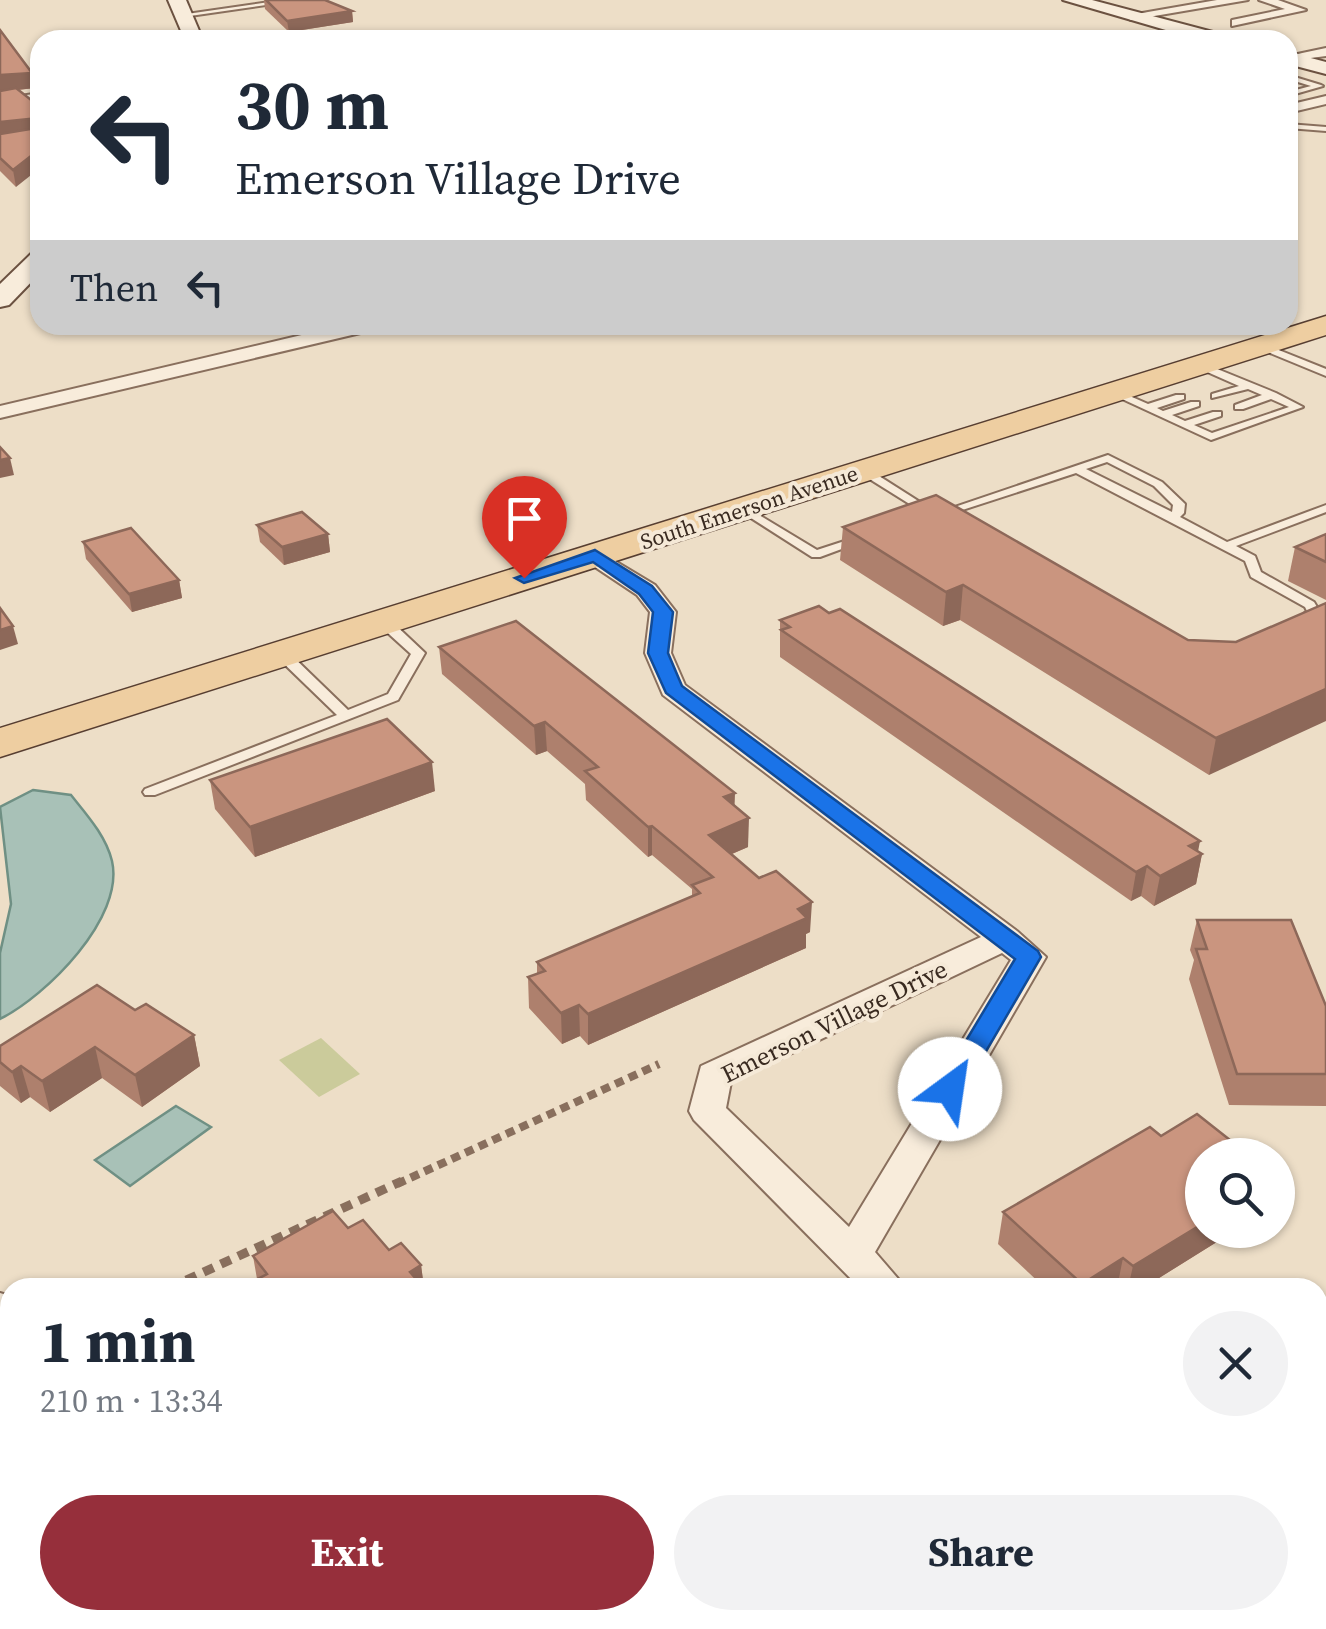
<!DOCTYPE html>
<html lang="en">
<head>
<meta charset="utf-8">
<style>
  :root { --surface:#fff; --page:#f2f2f3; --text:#1f2937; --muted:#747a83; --accent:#962f3b }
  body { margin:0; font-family:"Source Serif 4",serif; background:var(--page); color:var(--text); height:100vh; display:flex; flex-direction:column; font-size:38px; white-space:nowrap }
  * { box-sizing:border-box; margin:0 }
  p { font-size:32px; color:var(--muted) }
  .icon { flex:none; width:55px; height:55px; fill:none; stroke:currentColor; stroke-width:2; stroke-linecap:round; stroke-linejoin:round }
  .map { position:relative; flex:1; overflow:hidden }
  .panel { position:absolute; left:0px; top:1278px; width:1328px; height:352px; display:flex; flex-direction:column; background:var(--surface); border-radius:30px 30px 0 0; box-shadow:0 2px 8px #0004 }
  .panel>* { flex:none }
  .guide { position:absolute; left:30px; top:30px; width:1268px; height:305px; border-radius:30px; box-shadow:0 2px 8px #0004; background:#fff; color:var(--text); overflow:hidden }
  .controls { position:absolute; left:1185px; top:1138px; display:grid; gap:20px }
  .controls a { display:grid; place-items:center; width:110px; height:110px; border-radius:50%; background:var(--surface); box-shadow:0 2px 8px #0004; font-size:50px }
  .pin { position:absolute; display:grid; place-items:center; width:85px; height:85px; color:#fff; margin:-102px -42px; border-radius:50% 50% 50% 0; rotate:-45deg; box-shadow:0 0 10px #0007 }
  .pin .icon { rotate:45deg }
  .me { position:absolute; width:110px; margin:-55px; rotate:31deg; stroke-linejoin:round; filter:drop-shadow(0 0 8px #0008) }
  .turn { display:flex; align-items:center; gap:35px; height:210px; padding:0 40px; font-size:45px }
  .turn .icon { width:130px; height:130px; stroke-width:2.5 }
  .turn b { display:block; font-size:70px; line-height:85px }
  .then { display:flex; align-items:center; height:95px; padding:0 40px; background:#0003; gap:20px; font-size:38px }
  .round { display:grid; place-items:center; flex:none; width:105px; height:105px; border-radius:52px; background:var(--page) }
  .overview { display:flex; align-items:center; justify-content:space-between; height:170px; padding:0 40px }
  h1 { font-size:60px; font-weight:700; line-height:75px }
  .action { display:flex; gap:20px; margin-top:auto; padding:20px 40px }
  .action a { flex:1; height:115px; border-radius:60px; background:var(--accent); color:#fff; font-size:40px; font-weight:700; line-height:115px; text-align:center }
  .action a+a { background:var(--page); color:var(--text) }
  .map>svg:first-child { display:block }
</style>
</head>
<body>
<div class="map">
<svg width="1326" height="1629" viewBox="0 0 1326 1629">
  <rect width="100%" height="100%" fill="#eddec7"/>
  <polygon fill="#cbcb9b" points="321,1038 360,1074 319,1097 279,1060"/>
  <g fill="#a8c1b7" stroke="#6f9084" stroke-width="2.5">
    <path d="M33,790l38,5c16,20 35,41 41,66 13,57 -66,135 -112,158v-66l11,-49 -11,-97z"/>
    <polygon points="176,1106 211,1127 130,1186 95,1160"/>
  </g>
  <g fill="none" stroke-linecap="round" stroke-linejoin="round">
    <defs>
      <g id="lane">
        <polygon points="283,0 300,0 183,17 180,15"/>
        <polygon points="1288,75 1321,85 1323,86 1288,96 1288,92 1311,86 1288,79"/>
        <polygon points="40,93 40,97 0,103 0,99"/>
        <polygon points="1288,124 1326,127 1326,131 1288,128"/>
        <polygon points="1261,343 1326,369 1326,376 1258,348 1256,346"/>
        <polygon points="1200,362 1276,393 1303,407 1211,440 1107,392 1116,390 1148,404 1176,395 1184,395 1184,399 1157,408 1163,411 1191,402 1199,402 1199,406 1172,415 1185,421 1213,412 1221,412 1221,416 1194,425 1212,433 1289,407 1271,399 1243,409 1235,409 1235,405 1262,395 1248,389 1212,398 1212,394 1239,386 1196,367 1195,365"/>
        <path d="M1108,455l54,27 23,22 -1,9 -4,4 47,25 99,-37v7l-90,34 19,10 6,16 53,30 6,10c-5,7 -12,13 -21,11l-1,-3 9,-9 -2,-4 -54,-30 -6,-16 -169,-88 -129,42h-8l-2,-2zM1107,462l47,24 19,19 -1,7 -86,-43z"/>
        <polygon points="864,468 868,469 934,511 932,513 924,513 860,473 858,471"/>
        <polygon points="744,506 817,550 860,536 866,540 820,557 812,557 740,511 738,509"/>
        <polygon points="384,618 389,619 425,653 398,700 155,795 145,795 143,792 145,789 337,715 277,657 275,654 277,651 287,651 348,710 388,694 411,654 379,625 378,622 379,619"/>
      </g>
      <g id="street">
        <polygon points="1217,0 1248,0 1131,20 1125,16"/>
        <polygon points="1259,0 1278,0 1306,10 1232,26 1232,20 1285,9"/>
        <polygon points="1326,48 1326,56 1288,61 1288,56"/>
        <polygon points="1326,96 1326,104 1288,113 1288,105"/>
        <polygon points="344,325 379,325 369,331 0,418 0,406"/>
        <path d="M595,549l60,36 21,27 -5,41 14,32 332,246 29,26 -171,295 31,36h-46l-166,-168 -5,-9 12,-45 280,-129 -318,-242 -18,-42 5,-41 -13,-17 -51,-34 -3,-5zM1002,953l9,7 -162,267 -123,-119 5,-26z"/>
        <polygon points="0,1293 10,1296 10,1338 0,1334"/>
        <polygon points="1318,1609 1326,1620 1326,1629 1274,1629 1270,1620 1318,1620"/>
        <polygon points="226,1620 276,1620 280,1629 230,1629"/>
      </g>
      <g id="secondary">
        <polygon points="168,0 186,0 203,40 185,40"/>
        <polygon points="1063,0 1092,0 1228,36 1230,40 1200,40"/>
        <polygon points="1288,52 1326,62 1326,74 1288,64"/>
        <polygon points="40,251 40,273 9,305 0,307 0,284 31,254"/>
      </g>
      <polygon id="primary" points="1326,316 1326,335 0,757 0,728"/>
    </defs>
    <use href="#lane" stroke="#896f5d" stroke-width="4"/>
    <use href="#street" stroke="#896f5d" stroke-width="4"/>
    <use href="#secondary" stroke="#6b5140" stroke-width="4"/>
    <use href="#primary" stroke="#573e31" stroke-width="3"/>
    <polyline stroke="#896f5d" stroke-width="8" stroke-dasharray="9 6" stroke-linecap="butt" points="397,1184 659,1064"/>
    <polyline stroke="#896f5d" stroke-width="9" stroke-dasharray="11 8" stroke-linecap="butt" points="169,1288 402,1181"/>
    <use href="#lane" fill="#f8ecdb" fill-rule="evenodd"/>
    <use href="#street" fill="#f8ecdb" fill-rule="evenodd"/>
    <use href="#secondary" fill="#f8ecdb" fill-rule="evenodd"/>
    <use href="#primary" fill="#eecea1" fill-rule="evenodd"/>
  </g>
  <g fill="#ae806d">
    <polygon points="264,0 325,0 352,11 353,22 289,32 265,9"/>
    <polygon points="0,30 35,88 18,90 16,187 0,171"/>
    <polygon points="257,525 328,534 330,552 284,565 260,542"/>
    <polygon points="843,527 1188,640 1236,642 1326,603 1209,775 960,620 943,626 840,560"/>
    <polygon points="1326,534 1326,600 1288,581 1295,547"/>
    <polygon points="83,542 179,580 182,598 132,612 86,559"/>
    <polygon points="780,620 1202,854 1196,884 1154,906 1141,896 1131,901 780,657"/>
    <polygon points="439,647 735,806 748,847 732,854 810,932 806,934 806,948 588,1045 580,1036 562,1044 529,1008 528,977 537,974 537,962 692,896 692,889 652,855 648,857 586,800 585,784 547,751 536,755 442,674"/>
    <polygon points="210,780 435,791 255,857 215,809"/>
    <polygon points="1197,920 1326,1006 1326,1106 1229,1105 1189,979 1194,960 1190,950"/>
    <polygon points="135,1010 194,1035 200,1066 142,1107 102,1078 50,1112 30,1097 21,1103 0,1086 0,1046"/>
    <polygon points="1003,1212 1236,1230 1143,1288 1045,1288 998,1244"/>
    <polygon points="348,1228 421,1265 424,1288 251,1288 250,1283 257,1279 253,1256"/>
    <polygon points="889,1620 1074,1620 1082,1629 887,1629"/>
  </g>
  <g fill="#8d6859">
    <polygon points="352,11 353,22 289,32 287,21"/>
    <polygon points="32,73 35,88 6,91 0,96 0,75"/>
    <polygon points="39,118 40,134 0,139 0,122"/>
    <polygon points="40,149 40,168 16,187 13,170"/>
    <polygon points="10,458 14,475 0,478 0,460"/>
    <polygon points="328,534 330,552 284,565 282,547"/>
    <polygon points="179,580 182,598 132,612 129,594"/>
    <polygon points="963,585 960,620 943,626 946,592"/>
    <polygon points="13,626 18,644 0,650 0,630"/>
    <polygon points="1326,689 1326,721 1209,775 1216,738"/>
    <polygon points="545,722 547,751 536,755 534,726"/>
    <polygon points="432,762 435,791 255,857 250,827"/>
    <polygon points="735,793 734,822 724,797"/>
    <polygon points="749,818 748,847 708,864 709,835"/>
    <polygon points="652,826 652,855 648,857 648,827"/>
    <polygon points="1200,841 1197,857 1202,854 1196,884 1154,906 1160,876 1189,846"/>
    <polygon points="1147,866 1141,896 1131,901 1136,872"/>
    <polygon points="812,902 810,932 806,934 806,948 588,1045 588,1014"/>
    <polygon points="579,1005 580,1036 562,1044 561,1013"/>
    <polygon points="194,1035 200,1066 142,1107 135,1075"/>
    <polygon points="95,1047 102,1078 50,1112 42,1081"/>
    <polygon points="21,1066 30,1097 21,1103 12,1072"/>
    <polygon points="1202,1224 1202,1230 1236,1230 1143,1288 1128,1288 1133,1266"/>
    <polygon points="1123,1258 1117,1288 1081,1288 1082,1284"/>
    <polygon points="421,1265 424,1288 410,1272"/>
  </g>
  <g fill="#ca957f" stroke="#8d6859" stroke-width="2.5">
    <polygon points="266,0 325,0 352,11 287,21"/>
    <polygon points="0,30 32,73 0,75"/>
    <polygon points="16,88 40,107 40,149 13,170 0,158 0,134 37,128 39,118 0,122 0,91"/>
    <polygon points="0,447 10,458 0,460"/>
    <polygon points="936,495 1188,640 1236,642 1326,603 1326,689 1216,738 963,585 946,592 843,527"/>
    <polygon points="302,512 328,534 282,547 257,525"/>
    <polygon points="131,528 179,580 129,594 83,542"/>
    <polygon points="1326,534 1326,562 1295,547"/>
    <polygon points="819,606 829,613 840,609 1200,841 1189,846 1202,854 1160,876 1147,866 1136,872 781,630 790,627 780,620"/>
    <polygon points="0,608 13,626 0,630"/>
    <polygon points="516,621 735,793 724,797 749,818 709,835 759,878 776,871 812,902 798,909 807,918 588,1014 579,1005 561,1013 528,977 545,971 537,962 700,893 692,885 713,877 652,826 648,827 585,771 598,767 545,722 534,726 439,647"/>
    <polygon points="387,719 432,762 250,827 210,780"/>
    <polygon points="1197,920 1291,920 1326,1006 1326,1074 1237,1074 1196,949 1207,949"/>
    <polygon points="97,985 135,1010 146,1004 194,1035 135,1075 95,1047 42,1081 21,1066 12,1072 0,1062 0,1046"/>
    <polygon points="1197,1114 1249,1155 1202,1155 1202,1224 1133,1266 1123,1258 1082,1284 1003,1212 1150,1127 1161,1136"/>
    <polygon points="333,1211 348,1228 363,1220 389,1250 401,1243 421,1265 410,1272 424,1288 254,1288 250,1283 267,1274 253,1256"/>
    <polygon points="10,1591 10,1620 60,1620 65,1629 0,1629 0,1596"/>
    <polygon points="563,1620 727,1620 733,1629 547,1629"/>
    <polygon points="908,1620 1074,1620 1082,1629 915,1629"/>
  </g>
  <polygon fill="#1a73e8" stroke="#114b97" stroke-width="2.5" points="595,550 652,586 673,612 668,653 682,686 1038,951 1041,957 960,1096 941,1096 937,1089 1015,959 666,693 648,653 653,612 639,594 593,562 524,583 515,578"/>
  <g text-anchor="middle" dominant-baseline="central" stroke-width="8" stroke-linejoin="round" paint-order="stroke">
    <g font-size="22" fill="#392a20" stroke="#f5e9d7">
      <text transform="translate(749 507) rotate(-18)">South Emerson Avenue</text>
    </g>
    <g font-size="25" fill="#392a20" stroke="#f5e9d7">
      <text transform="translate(834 1021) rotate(-26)">Emerson Village Drive</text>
    </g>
  </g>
</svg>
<div class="controls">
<a><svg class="icon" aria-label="search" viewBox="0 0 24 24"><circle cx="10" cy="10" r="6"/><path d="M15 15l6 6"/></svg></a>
</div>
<div class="pin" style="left:524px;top:578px;background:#d93025"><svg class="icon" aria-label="arrive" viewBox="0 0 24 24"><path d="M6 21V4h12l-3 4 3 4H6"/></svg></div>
<svg class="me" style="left:950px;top:1089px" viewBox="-20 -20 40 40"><circle r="19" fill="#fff"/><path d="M0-13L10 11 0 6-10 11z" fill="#1a73e8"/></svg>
<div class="guide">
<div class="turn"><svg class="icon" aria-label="left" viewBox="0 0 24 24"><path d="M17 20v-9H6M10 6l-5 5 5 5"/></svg><div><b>30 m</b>Emerson Village Drive</div></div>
<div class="then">Then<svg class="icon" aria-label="left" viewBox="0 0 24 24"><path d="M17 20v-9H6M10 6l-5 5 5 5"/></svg></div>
</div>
<section class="panel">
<div class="overview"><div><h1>1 min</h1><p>210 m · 13:34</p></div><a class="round"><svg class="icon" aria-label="close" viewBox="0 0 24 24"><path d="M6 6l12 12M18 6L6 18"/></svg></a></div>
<div class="action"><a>Exit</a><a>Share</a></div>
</section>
</div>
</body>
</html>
